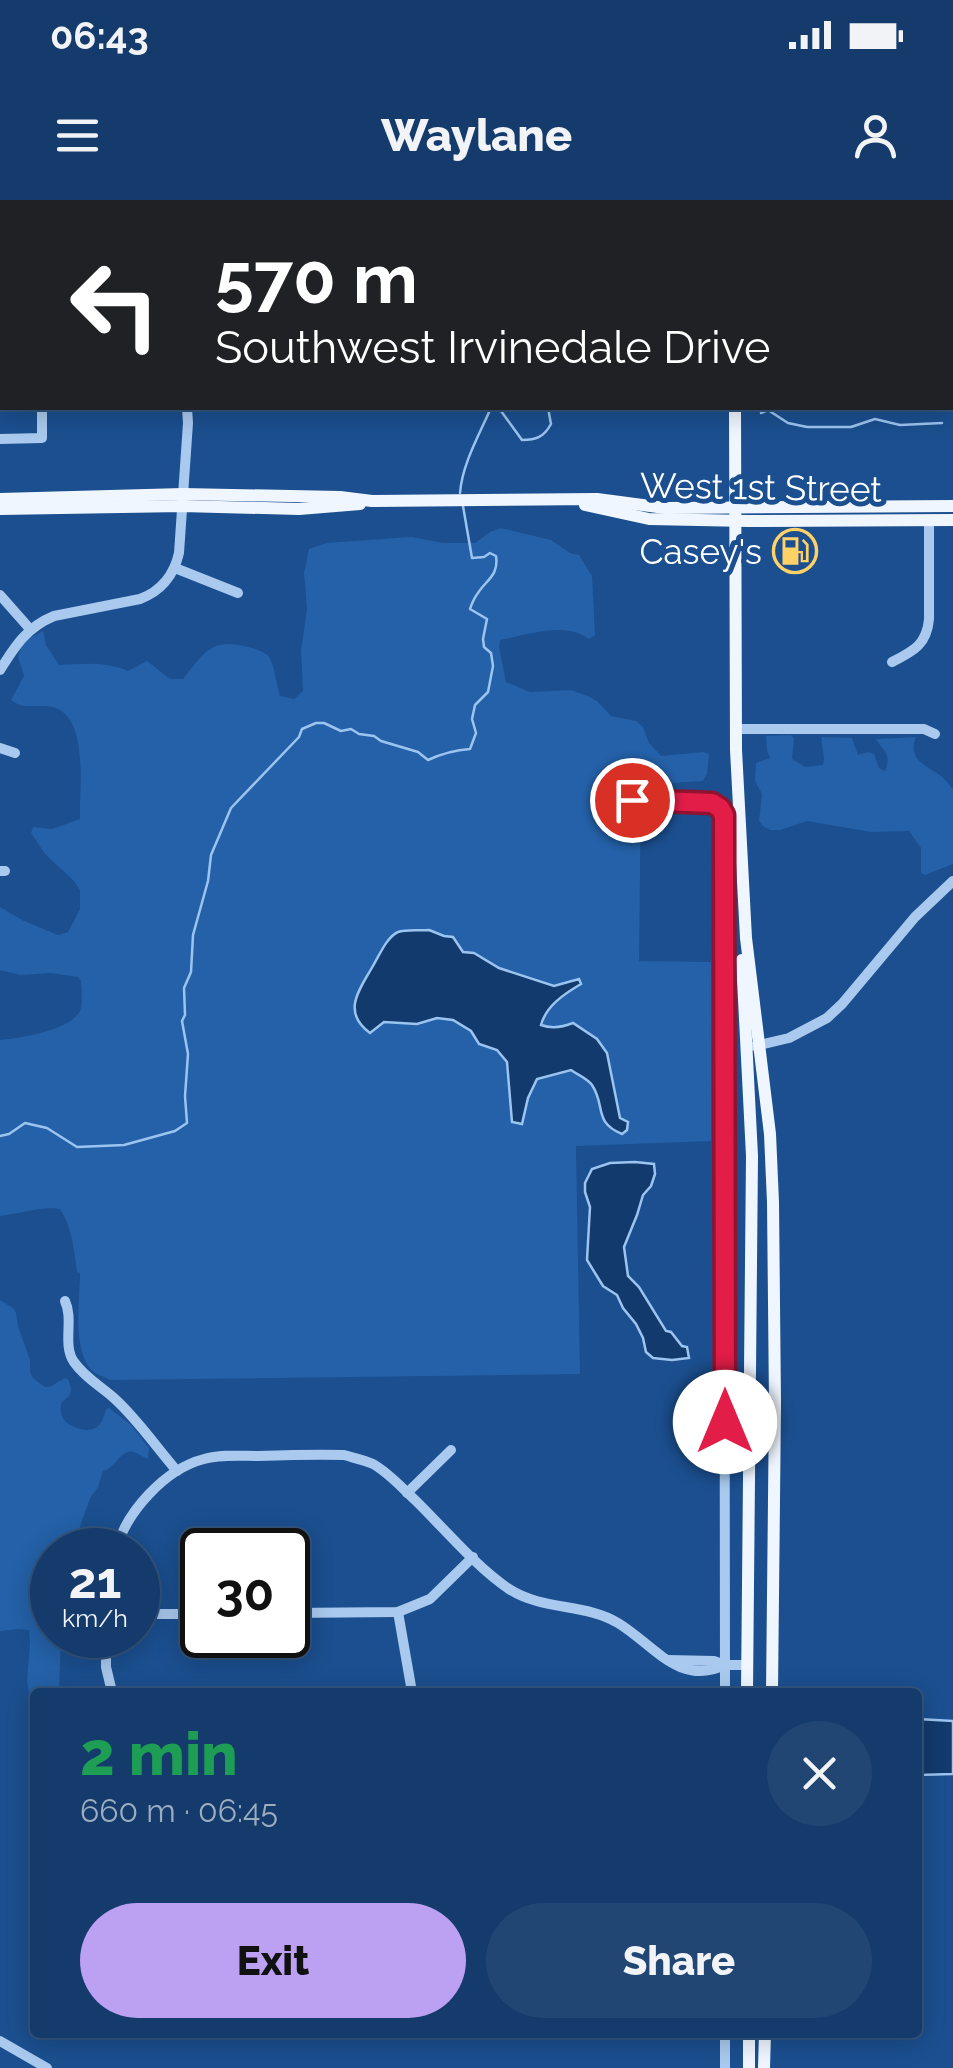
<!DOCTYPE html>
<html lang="en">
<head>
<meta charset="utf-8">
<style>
  :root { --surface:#143b6b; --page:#214673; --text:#f1f3f6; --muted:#9dadc1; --line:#33557e; --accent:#bca0f2 }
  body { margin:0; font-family:Raleway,sans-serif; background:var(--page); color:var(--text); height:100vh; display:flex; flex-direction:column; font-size:38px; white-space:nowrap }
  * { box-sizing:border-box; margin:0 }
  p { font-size:32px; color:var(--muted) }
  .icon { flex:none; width:55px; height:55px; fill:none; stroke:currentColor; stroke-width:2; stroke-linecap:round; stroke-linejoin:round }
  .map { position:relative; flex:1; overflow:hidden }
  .details { position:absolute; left:30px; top:1488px; width:892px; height:350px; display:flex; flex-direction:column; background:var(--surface); border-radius:10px; box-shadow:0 5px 25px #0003,0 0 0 2px var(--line) }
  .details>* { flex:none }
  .top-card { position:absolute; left:0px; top:0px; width:955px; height:210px; box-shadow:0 5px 25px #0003,0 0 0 2px var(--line); background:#202124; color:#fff; overflow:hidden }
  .speed { position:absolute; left:30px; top:1328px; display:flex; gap:20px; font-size:50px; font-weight:700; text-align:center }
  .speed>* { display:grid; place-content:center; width:130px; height:130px; border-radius:50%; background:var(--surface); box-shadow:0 5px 25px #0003,0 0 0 2px var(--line); line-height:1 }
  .speed small { font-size:25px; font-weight:400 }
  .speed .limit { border:5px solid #111; border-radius:15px; background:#fff; color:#111 }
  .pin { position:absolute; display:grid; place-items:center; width:85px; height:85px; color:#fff; margin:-42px; border:5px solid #fff; border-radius:50%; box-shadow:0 2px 10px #0007 }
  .me { position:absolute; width:110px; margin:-55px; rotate:0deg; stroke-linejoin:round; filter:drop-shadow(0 0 8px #0008) }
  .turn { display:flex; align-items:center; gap:35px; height:210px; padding:0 50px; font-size:45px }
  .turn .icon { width:130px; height:130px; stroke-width:2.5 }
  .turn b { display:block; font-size:70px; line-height:85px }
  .round { display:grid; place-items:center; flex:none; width:105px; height:105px; border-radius:52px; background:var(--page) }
  .overview { display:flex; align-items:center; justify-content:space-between; height:170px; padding:0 50px }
  h1 { font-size:60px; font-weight:800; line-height:75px; color:#1e9e55 }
  .action { display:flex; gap:20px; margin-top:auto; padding:20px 50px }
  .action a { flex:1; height:115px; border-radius:60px; background:var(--accent); color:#111; font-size:40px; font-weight:800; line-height:115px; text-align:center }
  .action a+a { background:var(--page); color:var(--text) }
  .status { display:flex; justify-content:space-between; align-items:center; height:70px; padding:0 50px; background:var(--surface); direction:ltr }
  .status svg { height:28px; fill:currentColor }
  header { display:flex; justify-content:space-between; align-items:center; height:130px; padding:0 50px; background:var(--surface); font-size:45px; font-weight:800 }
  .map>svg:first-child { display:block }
</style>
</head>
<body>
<div class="status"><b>06:43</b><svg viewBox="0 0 49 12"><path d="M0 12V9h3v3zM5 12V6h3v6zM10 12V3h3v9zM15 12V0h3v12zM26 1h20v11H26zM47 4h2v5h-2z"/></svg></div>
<header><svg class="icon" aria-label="menu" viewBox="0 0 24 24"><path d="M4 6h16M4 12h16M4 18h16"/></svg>Waylane<svg class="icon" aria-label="person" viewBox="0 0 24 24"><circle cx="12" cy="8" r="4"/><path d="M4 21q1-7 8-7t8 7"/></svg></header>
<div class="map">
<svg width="953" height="1868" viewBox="0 0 953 1868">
  <rect width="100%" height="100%" fill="#1b4f8f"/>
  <g fill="#2461a8">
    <path d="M501,328l50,12 19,13 9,2 13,21 3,59 -6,4c-25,-18 -61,-4 -89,1l-1,7 7,35 24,10 41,-2 19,7 7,4 14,15 25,5 7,6 6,16 12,13 42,-4 6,2 -2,20 -4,7 -62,4 -2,176 72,1v179l-135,5 4,228 -470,6c-5,-3 -10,-4 -15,-7 -24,-18 -15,-73 -15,-100l-3,-1c-3,-22 -5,-45 -17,-63 -20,-3 -40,5 -60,7v-176c20,-2 65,-9 78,-26 6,-8 3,-24 3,-33l-3,-4 -27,-4 -31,2 -20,-5v-63l22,13 36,15 10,-3 12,-23v-19l-7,-10 -28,-26 -14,-21 2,-6 19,2 28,-10c-1,-28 9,-98 -24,-111 -16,-6 -30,4 -45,-8l13,-24 -6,-19 5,-15 20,-11 3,14 13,20c22,-1 48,-4 69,6l19,-10 23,18h13c21,-26 28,-42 65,-32 7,2 17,4 21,10 5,7 8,29 11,39l14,3 9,-8 -2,-40 6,-42 -3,-36 5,-24 18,-6 69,-5 16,-1 31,6h32l15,-11z"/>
    <path d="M791,535l3,4 -2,20 13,8 18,-2c3,-11 -3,-18 -1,-28l30,1 6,17 10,-3 6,2 5,14 6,3c7,-17 -1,-19 -9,-32l40,-2c-9,23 10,28 25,39 4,3 9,10 12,13v75l-28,11 -4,-2v-25l-12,-17 -38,1 -64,-11 -27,9h-10l-7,-4 -4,-5 3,-27 -7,-13 1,-18 14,-5 -3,-8 -1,-14z"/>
    <path d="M0,1100l13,8 3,5 2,13 12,34v12l3,6 12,9 6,-1 14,-8 3,1c5,13 4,16 -7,24 -1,14 2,20 16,25 18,6 25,-2 29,-19l3,-1 22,17 18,23 -1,11c-5,-2 -9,-5 -14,-7 -13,-4 -18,16 -31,19l-5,16 -8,11 -18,52h-20v85h9l-2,57h-24v97l-4,-5 1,-72 -5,-32 3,-37 -1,-13 -10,-1 -19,2z"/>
  </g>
  <g fill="#123a6d" stroke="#9cc4f0" stroke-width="2.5">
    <path d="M429,730l15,6 9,1 10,15 11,1 25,15 55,18 25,-7 2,5c-17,10 -35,22 -40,41 11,4 22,2 32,-2l24,16 10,14 13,65 8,4 -1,8 -5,4c-29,-12 -16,-28 -30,-49 -5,-7 -14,-10 -21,-15l-34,9 -9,19 -6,26 -10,-2 -5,-60 -10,-12 -18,-6 -8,-13 -18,-11 -16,-2 -20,6 -33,-2 -14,11c-30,-22 -9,-45 4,-69 6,-10 13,-27 24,-32 8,-3 22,-1 31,-2z"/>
    <polygon points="635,962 654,964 655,974 651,986 643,995 637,1015 624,1047 628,1076 639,1087 666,1131 671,1132 682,1146 687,1147 689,1158 672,1160 653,1158 646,1152 643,1138 636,1124 623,1108 617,1095 603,1086 587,1060 590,1007 585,992 585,983 592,969 610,963"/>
    <polygon points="918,1519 953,1521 953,1574 918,1575"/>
  </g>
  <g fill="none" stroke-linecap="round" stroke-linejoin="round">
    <g stroke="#9cc4f0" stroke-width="2.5">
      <polyline points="525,2 528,0"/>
      <polyline points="761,213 768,210 788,223 807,227 851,227 875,219 900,225 942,223"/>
      <path d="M460,293c2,-28 19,-58 30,-83l11,1 21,29c14,0 22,-3 29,-16l-3,-16"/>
      <path d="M0,936l9,-2 16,-11 22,5 30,19 47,-2 51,-14 12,-8 -2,-27 3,-42 -6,-33 3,-6 -1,-27 7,-16 2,-37 15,-54 3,-26 20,-47 68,-71 3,-8 14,-6h8l17,8 10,-2 8,5 15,2 7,5 37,11 10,8c13,-6 28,-10 42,-11l6,-16 -4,-14 3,-14 13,-13 5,-26 -2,-13 -7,-6 -1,-8 4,-20 -17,-10c2,-6 4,-11 8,-16 8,-13 21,-17 18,-37l-6,-3 -6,4 -12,1 -9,-52"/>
    </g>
    <g stroke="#a9c9ee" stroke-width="10">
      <polyline points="42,0 42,2"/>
      <polyline points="339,0 340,2"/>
      <polyline points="182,2 182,0"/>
      <polyline points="952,43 953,43"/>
      <polyline points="0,56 2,56"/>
      <polyline points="952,144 953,144"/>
      <polyline points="0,239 42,238 42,208"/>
      <polyline points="175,368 238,393"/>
      <polyline points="0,395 30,429"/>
      <path d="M892,462c22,-11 35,-18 37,-43v-99"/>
      <path d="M0,470c15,-24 27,-43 54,-54l86,-17c21,-8 34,-24 39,-46l9,-130 -1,-15"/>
      <polyline points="736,529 924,529 935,534"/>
      <polyline points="0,548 15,553"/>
      <polyline points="632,600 712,603 720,607 724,615 725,1492"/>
      <polyline points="0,671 5,671"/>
      <polyline points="755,846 789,838 827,818 842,804 915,717 953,681"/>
      <path d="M65,1101c9,19 -3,44 9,61 11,16 28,25 41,37 23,21 42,49 62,72"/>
      <polyline points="407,1293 451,1250"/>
      <path d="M116,1350c10,-38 49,-81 88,-91 17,-5 37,-3 54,-3 29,-1 58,-2 86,-1 10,3 20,5 29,9 16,9 28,23 41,35 29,28 62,68 95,90 34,22 76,14 109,34 35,21 61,64 107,42"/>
      <polyline points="398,1412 412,1492"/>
      <polyline points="288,1413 398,1412 430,1399 473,1357"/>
      <polyline points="138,1414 202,1414"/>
      <polyline points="106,1435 106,1467 112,1492"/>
      <polyline points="668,1460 714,1461 725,1465 747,1465"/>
      <polyline points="0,1841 47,1868"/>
      <polyline points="725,1868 725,1832"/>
    </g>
    <g stroke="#f0f6ff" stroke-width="12">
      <polyline points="735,2 735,0"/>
      <polyline points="735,208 736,550 746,738 770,934 773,1002 775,1203 772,1492"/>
      <polyline points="0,299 183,294 340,297 372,301 597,299 665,308 953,306"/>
      <polyline points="585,305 649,319 748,321 953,320"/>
      <polyline points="0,309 182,306 299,309 360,304"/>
      <polyline points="742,760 752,956 747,1492"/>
      <polyline points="749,1832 749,1868"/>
      <polyline points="764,1868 765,1832"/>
    </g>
  </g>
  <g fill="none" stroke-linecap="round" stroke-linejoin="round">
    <defs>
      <polyline id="route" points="632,600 712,603 720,608 724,615 725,1222"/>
    </defs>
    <use href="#route" stroke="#92132f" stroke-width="25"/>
    <use href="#route" stroke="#e11d48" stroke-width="18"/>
  </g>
  <defs>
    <symbol id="fuel-ring" viewBox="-11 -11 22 22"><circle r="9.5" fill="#1b4f8f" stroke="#ffd166" stroke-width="1.5"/><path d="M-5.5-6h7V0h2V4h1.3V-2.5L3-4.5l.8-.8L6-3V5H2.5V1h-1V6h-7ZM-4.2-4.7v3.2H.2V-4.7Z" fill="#ffd166"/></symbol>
  </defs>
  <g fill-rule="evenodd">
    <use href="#fuel-ring" x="770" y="326" width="50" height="50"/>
  </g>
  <g text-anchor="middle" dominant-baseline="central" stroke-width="10" stroke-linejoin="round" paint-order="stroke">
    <g font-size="35" fill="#fff" stroke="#1b4f8f">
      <text transform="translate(761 287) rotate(1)">West 1st Street</text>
    </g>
    <g font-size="35" fill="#fff" stroke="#1b4f8f" text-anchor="end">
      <text x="762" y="351">Casey's</text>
    </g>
  </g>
</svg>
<div class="speed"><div>21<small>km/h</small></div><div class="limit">30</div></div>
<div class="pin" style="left:632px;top:600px;background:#d93025"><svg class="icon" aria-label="arrive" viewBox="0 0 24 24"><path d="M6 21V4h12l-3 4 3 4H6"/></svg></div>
<svg class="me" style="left:725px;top:1222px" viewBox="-20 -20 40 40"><circle r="19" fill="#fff"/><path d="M0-13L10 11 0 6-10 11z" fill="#e11d48"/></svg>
<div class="top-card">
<div class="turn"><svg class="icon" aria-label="left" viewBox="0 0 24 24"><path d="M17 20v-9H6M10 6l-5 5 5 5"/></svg><div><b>570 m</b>Southwest Irvinedale Drive</div></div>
</div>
<section class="details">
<div class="overview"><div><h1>2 min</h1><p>660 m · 06:45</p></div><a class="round"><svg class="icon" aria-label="close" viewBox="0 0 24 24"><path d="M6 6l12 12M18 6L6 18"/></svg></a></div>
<div class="action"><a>Exit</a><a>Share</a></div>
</section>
</div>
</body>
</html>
